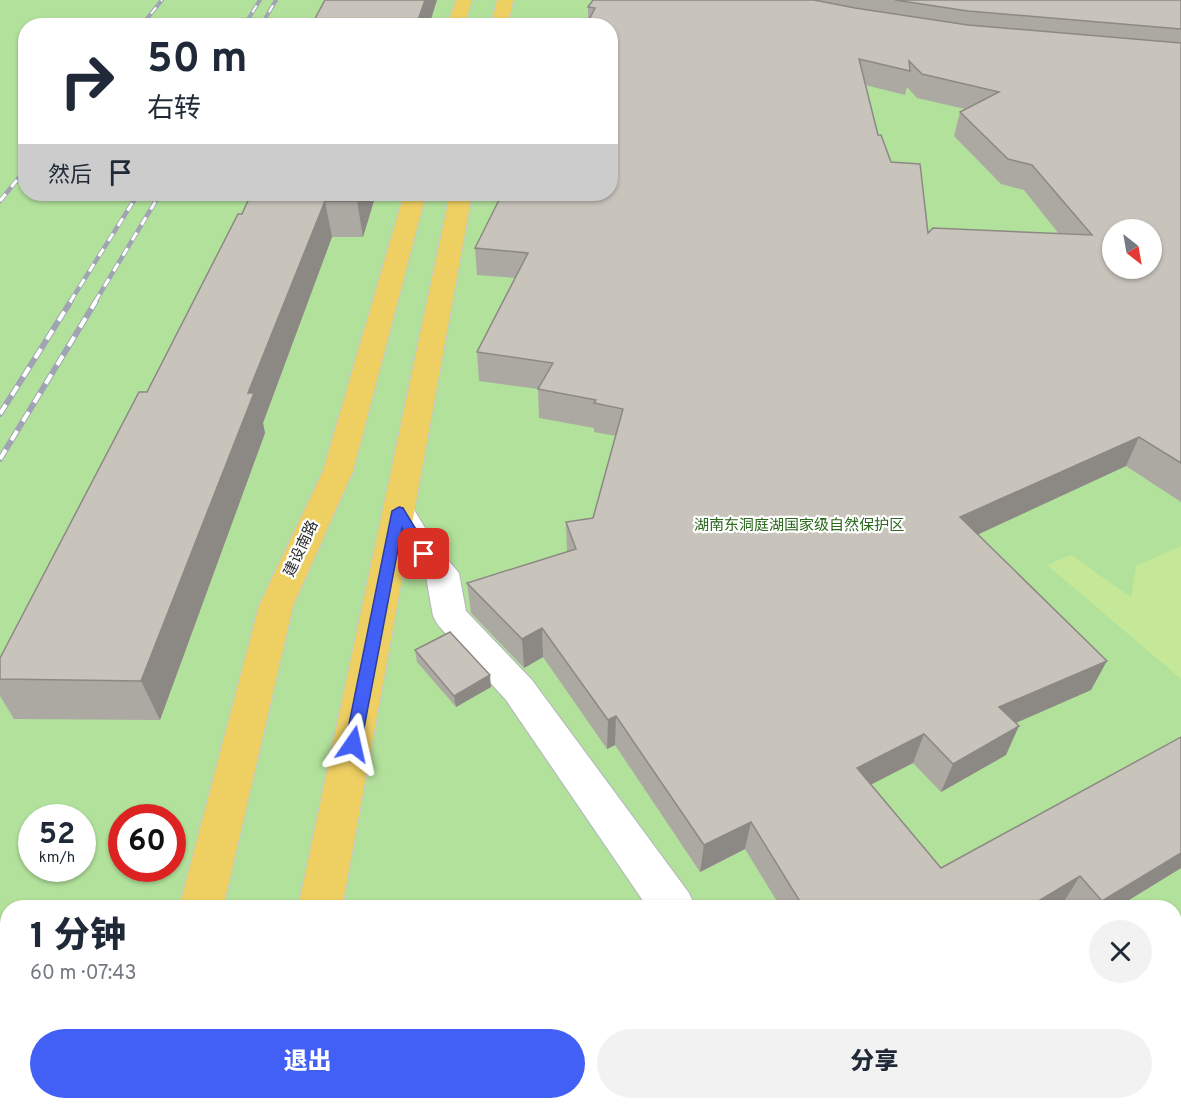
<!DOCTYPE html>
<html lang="zh">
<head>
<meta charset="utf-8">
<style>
  :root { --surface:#fff; --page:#f2f2f3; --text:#1f2937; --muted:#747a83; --accent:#4260f5 }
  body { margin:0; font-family:Overpass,"Noto Sans SC",sans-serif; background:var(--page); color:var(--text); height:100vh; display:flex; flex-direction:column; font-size:22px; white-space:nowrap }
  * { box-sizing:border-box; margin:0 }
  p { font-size:20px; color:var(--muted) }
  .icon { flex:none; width:33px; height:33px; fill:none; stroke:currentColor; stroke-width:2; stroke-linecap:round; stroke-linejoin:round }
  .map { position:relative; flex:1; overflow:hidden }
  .sheet { position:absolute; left:0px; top:900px; width:1182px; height:210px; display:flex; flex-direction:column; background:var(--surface); border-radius:24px 24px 0 0; box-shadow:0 2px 4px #0004 }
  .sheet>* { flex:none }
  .banner { position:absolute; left:18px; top:18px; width:600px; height:183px; border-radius:24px; box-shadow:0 2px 4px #0004; background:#fff; color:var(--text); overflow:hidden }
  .needle { width:39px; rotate:149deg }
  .controls { position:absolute; left:1102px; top:219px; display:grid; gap:12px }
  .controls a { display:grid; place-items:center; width:60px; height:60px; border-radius:50%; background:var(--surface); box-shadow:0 2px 4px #0004; font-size:30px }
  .speed { position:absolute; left:18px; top:804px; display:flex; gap:12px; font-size:30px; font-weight:700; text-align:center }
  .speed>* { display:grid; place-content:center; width:78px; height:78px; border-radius:50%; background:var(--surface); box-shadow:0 2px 4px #0004; line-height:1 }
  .speed small { font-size:15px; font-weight:400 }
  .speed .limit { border:9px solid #d22; background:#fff; color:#111 }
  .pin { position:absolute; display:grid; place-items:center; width:51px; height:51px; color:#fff; margin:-26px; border-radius:12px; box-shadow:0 3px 9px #0006 }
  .me { position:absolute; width:66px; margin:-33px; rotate:11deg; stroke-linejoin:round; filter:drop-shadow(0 0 4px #0008) }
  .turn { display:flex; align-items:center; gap:21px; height:126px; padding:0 30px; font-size:27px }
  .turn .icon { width:78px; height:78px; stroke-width:2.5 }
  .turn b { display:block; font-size:42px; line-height:51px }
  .then { display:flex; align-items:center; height:57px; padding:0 30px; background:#0003; gap:12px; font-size:22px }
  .round { display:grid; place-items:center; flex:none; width:63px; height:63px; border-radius:32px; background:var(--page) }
  .summary { display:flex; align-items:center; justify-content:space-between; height:102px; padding:0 30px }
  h1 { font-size:36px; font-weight:800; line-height:45px }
  .cta { display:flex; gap:12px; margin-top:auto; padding:12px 30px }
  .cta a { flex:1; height:69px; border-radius:36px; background:var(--accent); color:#fff; font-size:24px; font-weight:800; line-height:69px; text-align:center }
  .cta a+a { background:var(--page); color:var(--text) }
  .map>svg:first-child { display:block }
</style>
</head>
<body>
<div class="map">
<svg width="1181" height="1110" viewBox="0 0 1181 1110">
  <rect width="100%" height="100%" fill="#ece6dd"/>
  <path fill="#b2e19b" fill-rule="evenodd" d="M0,0h1181v1110h-1181zM26,26h584v168h-584zM1113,230h39v38h-39zM32,818h50v50h-50zM122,818h50v50h-50zM8,908h1166v194h-1166z"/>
  <polygon fill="#c4e897" points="1181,546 1181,679 1047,565 1071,555 1131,597 1136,566"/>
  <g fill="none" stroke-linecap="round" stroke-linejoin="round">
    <defs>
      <g id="street">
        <polygon points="399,500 410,503 436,546 459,573 466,611 532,680 689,893 696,908 648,908 506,700 438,625 433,616 426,577 412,562 383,511 388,503"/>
        <polygon points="745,1102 795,1102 797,1110 747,1110"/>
      </g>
      <g id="primary">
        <polygon points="456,0 472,0 464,26 447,26"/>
        <polygon points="497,0 513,0 508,26 491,26"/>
        <polygon points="404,194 426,194 353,471 293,606 223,908 179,908 259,606 323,471"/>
        <polygon points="450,194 472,194 342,908 298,908"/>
        <polygon points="128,1102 178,1102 176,1110 126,1110"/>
        <polygon points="257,1102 307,1102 305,1110 255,1110"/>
      </g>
    </defs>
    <use href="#street" stroke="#b1b3be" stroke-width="2"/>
    <use href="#primary" stroke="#c8c8c8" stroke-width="2"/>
    <use href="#street" fill="#fff" fill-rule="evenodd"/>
    <use href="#primary" fill="#edcf62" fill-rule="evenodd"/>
    <defs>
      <g id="rail-far2">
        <polyline points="141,26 162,0"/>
        <polyline points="244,26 260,0"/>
        <polyline points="261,26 276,0"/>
      </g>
      <g id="rail-far1">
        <polyline points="0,201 26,169"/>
        <polyline points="70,302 138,194"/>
        <polyline points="95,302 160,194"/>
      </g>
      <g id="rail">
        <polyline points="0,414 71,301"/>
        <polyline points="0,459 96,301"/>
      </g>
    </defs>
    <use href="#rail-far2" stroke="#a0a3b4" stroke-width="4"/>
    <use href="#rail-far1" stroke="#a0a3b4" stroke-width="4.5"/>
    <use href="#rail" stroke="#a0a3b4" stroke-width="6"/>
    <use href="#rail-far2" stroke="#fff" stroke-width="2" stroke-dasharray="8" stroke-linecap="butt"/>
    <use href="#rail-far1" stroke="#fff" stroke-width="3" stroke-dasharray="9" stroke-linecap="butt"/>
    <use href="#rail" stroke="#fff" stroke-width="4" stroke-dasharray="11" stroke-linecap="butt"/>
  </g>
  <g fill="#aca9a2" fill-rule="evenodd">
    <path d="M593,0h588v502l-55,-36 -149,68 114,156 -75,33 -10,32 -65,37 -28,-29 -42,21 70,84h240l-65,40h-49l-4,-5 -8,5h-274l-36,-59 -45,23 -85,-127 -8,4 -64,-92 -19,11 -53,-55 -4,-30 100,-31 -1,-30 27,-4 23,-82 -22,-4v-4l-55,-10 -1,-29 -59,-8 -2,-29 38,-74 -38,-3 -2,-27 135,-54 -22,-174v-13zM865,85l40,10 2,-8 10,11 48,11 -5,3 -6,24 47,48 23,6 35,44 -131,-1 -50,-98z"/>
    <polygon points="251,194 376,194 363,237 332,237 263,423 265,433 160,720 14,719 0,696 0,658 147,392 242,214"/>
    <polygon points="415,650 491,687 456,707 417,662"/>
    <polygon points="1174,1024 1181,1024 1181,1110 811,1110 811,1102 1174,1102"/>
  </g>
  <g fill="#8c8984">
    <polygon points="425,0 437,0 429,26 416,26"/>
    <polygon points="359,194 376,194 363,237 357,201"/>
    <polygon points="325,201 332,237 263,423 265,433 160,720 141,681 248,393"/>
    <polygon points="1139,437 1126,466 951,547 960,517"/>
    <polygon points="542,628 543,657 524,668 522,639"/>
    <polygon points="1107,661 1091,690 986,736 999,707"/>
    <polygon points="490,675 491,687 456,707 454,696"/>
    <polygon points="616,716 615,745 607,749 608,720"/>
    <polygon points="1019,726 1006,755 941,792 953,764"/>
    <polygon points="924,734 913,763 849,796 857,768"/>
    <polygon points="751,822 745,849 700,872 704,845"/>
    <polygon points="1181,853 1181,868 1116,908 1098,908 1102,901"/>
    <polygon points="1080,876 1063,903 1055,908 1027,908"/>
    <polygon points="8,1063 8,1102 38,1102 35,1110 0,1110 0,1082"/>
  </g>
  <g fill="#c8c4bc" stroke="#8c8984" stroke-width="1.5" fill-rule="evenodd">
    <polygon points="325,0 425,0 416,26 311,26"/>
    <path d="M593,0h221l41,8 113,17 213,18v420l-42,-26 -179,80 147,144 -108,46 20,19 -66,38 -29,-30 -67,34 84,100 240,-131v116l-79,48 -22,-25 -53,32h-223l-53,-86 -47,23 -88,-129 -8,4 -66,-92 -20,11 -55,-56 109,-34 -10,-27 27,-4 30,-109 -29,-6 2,-3 -58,-11 15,-26 -76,-11 51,-99 -53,-5 27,-54h108v-168h-24l9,-18 -7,-1zM859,59l51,12 -1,-10 13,13 77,18 -39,20 48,47 24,6 60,70 -159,-7 -5,5 -8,-69 -29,-2 -10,-27h-3zM1113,230h39v38h-39z"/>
    <polygon points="895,0 1181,0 1181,29 968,11"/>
    <polygon points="251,194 359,194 357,201 325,201 248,393 254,393 141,681 0,679 0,658 139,392 147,392 238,214 242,214"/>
    <polygon points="450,632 490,675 454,696 415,650"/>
    <polygon points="0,987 8,987 8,1063 0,1082"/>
    <polygon points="1174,1024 1181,1024 1181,1076 1174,1059"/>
    <polygon points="1174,1100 1181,1100 1181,1110 819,1110 819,1102 1174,1102"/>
  </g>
  <polygon fill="#4260f5" stroke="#2b3e9f" stroke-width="1.5" points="399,507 403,508 431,554 429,558 419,558 402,528 361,744 358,749 353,751 347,749 345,744 392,511"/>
  <g text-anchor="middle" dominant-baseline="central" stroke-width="4.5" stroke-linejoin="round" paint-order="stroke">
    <g font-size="15" fill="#2a661c" stroke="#fff">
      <text x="799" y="526">湖南东洞庭湖国家级自然保护区</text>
    </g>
    <g font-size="15" fill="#2b2b2b" stroke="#fff">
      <text transform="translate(302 549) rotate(-65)">建设南路</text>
    </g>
  </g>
</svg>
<div class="controls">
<a><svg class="needle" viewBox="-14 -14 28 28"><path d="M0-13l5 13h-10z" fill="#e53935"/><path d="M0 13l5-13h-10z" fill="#747a83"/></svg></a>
</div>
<div class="speed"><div>52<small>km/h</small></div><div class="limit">60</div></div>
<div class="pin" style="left:424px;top:554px;background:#d93025"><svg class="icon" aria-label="arrive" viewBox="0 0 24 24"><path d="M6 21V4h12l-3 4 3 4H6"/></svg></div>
<svg class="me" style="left:353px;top:744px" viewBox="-20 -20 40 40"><path d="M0-17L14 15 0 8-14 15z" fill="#4260f5" stroke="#fff" stroke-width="4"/></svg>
<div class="banner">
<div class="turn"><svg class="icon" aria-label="right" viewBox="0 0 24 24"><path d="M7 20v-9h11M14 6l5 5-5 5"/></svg><div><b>50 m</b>右转</div></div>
<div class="then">然后<svg class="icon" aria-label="arrive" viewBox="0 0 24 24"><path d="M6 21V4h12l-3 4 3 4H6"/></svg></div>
</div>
<section class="sheet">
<div class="summary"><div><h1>1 分钟</h1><p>60 m · 07:43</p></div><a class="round"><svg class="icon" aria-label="close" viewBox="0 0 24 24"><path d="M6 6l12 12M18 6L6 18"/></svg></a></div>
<div class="cta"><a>退出</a><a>分享</a></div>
</section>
</div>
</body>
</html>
